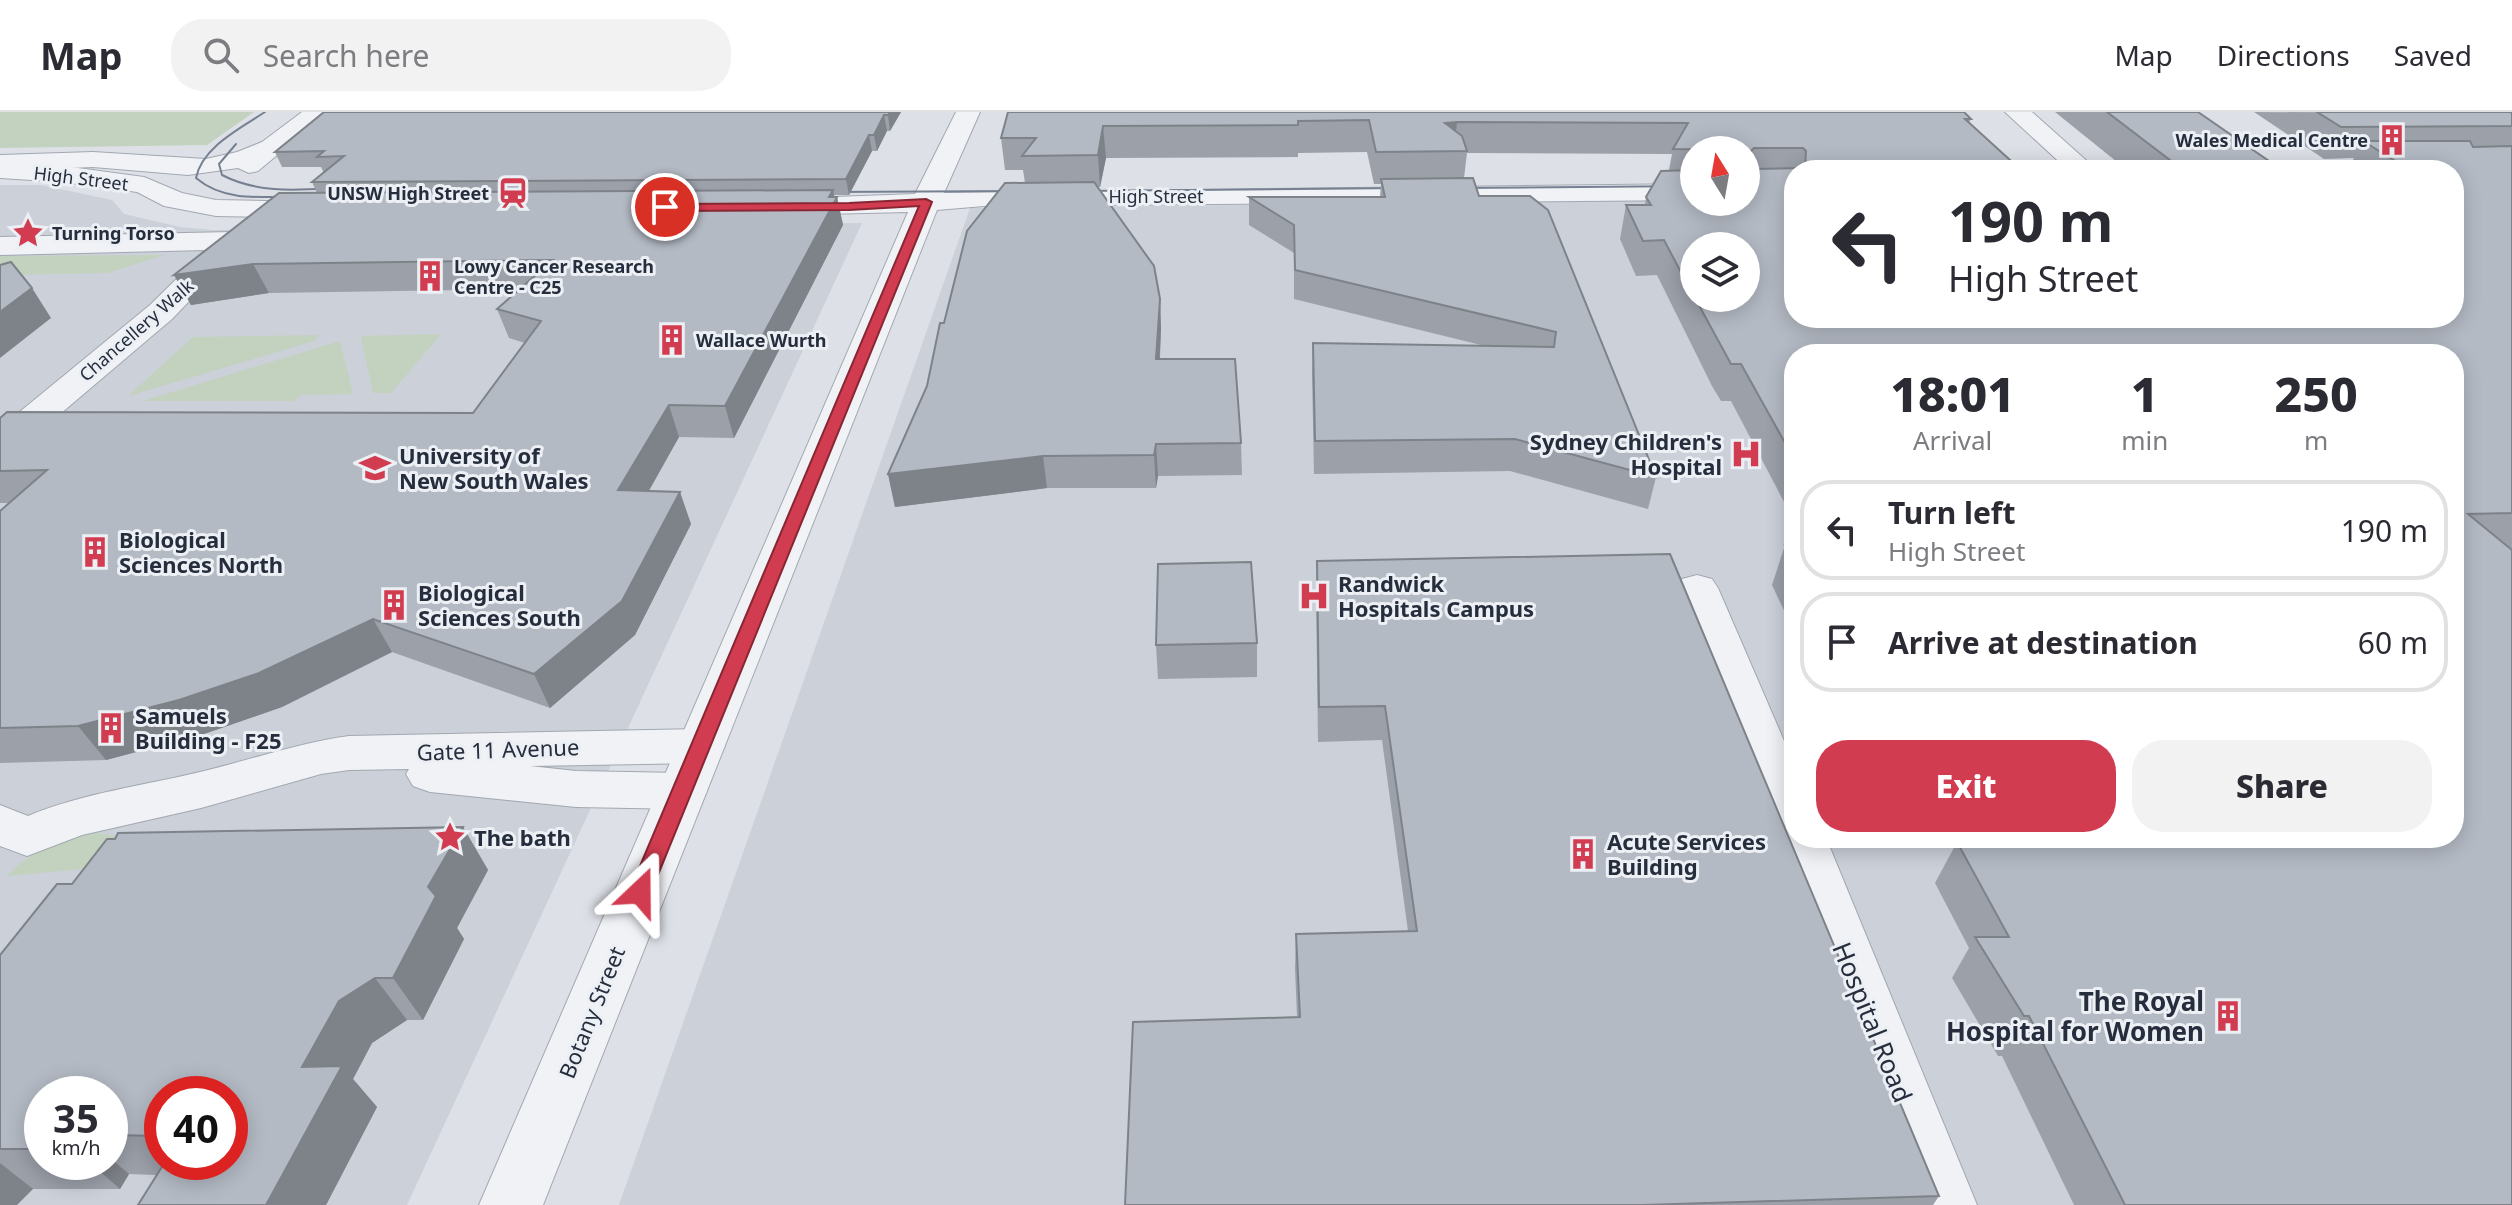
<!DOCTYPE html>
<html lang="en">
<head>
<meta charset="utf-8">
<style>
  :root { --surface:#fff; --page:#f2f2f3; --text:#2b2b33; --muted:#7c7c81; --line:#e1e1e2; --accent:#d23c50 }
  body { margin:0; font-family:"Noto Sans",sans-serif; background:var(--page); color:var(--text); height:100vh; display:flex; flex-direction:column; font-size:30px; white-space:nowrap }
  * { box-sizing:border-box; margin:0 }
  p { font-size:26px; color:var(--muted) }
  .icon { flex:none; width:44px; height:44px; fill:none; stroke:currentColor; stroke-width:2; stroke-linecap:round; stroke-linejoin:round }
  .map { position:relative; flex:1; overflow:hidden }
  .panel { position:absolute; left:1784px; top:232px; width:680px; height:504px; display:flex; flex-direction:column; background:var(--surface); border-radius:32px; box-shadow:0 4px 20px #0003 }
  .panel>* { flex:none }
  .guide { position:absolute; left:1784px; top:48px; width:680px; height:168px; border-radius:32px; box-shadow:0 4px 20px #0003; background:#fff; color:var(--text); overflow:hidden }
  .needle { width:52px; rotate:349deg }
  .fabs { position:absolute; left:1680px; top:24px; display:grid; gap:16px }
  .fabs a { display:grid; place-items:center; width:80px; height:80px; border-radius:50%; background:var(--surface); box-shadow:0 4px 20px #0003; font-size:40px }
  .speed { position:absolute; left:24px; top:964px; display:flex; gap:16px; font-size:40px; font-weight:700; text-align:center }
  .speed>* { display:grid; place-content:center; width:104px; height:104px; border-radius:50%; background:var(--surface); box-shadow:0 4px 20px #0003; line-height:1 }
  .speed small { font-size:20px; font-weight:400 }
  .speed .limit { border:12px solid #d22; background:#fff; color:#111 }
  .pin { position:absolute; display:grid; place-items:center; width:68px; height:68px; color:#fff; margin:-34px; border:4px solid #fff; border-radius:50%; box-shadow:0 2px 8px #0007 }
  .me { position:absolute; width:88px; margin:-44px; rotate:23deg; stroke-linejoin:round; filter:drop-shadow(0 0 6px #0008) }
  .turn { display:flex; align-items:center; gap:28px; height:168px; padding:0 32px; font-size:36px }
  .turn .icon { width:104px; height:104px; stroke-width:2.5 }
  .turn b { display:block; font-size:56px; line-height:68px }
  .eta { display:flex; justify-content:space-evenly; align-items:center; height:136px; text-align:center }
  .eta b { font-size:48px; font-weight:800; line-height:56px }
  .action { display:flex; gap:16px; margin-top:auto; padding:16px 32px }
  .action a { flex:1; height:92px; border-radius:32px; background:var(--accent); color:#fff; font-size:32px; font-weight:800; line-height:92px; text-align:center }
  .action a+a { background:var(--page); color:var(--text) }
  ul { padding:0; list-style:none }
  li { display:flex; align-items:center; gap:24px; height:100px; margin:0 16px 12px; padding:0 16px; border:4px solid var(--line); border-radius:32px }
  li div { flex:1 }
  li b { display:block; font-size:30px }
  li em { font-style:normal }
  header { display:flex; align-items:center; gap:48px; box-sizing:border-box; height:112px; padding:0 40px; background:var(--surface); border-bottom:2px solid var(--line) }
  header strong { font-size:38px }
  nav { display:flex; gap:44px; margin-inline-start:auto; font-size:28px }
  .search { width:560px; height:72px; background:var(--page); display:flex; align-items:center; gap:20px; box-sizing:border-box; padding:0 28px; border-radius:32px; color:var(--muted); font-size:30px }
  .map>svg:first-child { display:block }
</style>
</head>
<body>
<header>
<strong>Map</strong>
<div class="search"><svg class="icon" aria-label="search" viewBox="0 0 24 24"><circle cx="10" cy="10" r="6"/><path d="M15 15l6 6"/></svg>Search here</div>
<nav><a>Map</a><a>Directions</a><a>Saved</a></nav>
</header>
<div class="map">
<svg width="2512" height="1093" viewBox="0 0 2512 1093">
  <rect width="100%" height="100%" fill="#dde1e7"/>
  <g fill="#cbd0d9" fill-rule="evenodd">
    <path d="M0,73h41l71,15 12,14 56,13 32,3 650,-7 -455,982h-407zM42,982h68v68h-68zM162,982h68v68h-68z"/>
    <path d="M1694,88l52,2 48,116h660l58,887h-1893l351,-997zM1694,134h52v52h-52zM1794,242h660v484h-660z"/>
  </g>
  <g fill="#c2d2be">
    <polygon points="0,0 254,0 207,33 0,36"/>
    <polygon points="164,143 108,161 0,163 0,144"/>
    <polygon points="441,222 391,281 373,281 361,224"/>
    <polygon points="319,223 314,229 128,284 193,225"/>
    <polygon points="340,229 353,282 301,283 294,289 143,289"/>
    <path d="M91,720l24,4 3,6 -34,27 -77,7c24,-27 52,-33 84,-44z"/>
  </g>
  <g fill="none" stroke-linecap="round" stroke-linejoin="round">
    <defs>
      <g id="minor">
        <polygon points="302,0 329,0 258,59 249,61 238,56 188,63 93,55 0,59 0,43 93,40 206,47 237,40 262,30"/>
        <polygon points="2005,0 2032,0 2097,58 2068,58"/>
        <polygon points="232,120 242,123 247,129 172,207 13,342 0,345 0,316 150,193 206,138 0,143 0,125"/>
        <polygon points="1697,463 1712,467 1718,476 1794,652 1794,726 1826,726 1977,1093 1913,1093 1776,726 1778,723 1769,709 1676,476 1682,467"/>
        <path d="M701,617l17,5 7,12 -7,12 -17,5 -171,3 46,5 107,2 17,5 7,13 -7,13 -17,5 -107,-2 -146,-15 -17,-6 -7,-12 3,-5 -60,1 -28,4 -120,34 -119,27 -55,21 -27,-10v-41l28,11c55,-23 114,-30 172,-44 50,-12 98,-29 149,-36z"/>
      </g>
      <g id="tertiary">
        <polygon points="956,0 980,0 944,81 1694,72 1694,88 984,94 937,98 543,1093 479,1093 908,100 781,103 771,101 767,95 771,89 781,87 915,82"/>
        <polygon points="2512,48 2512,64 2454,64 2454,58 2258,58 2262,52 2271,50"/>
        <polygon points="0,50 63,54 144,65 182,81 216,88 316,90 326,92 330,98 326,104 316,106 216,104 164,94 137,80 63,70 0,66"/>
      </g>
    </defs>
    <use href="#minor" stroke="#a2a8b1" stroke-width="2"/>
    <use href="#tertiary" stroke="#a2a8b1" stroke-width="2"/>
    <use href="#minor" fill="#f0f2f6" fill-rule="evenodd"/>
    <use href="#tertiary" fill="#f0f2f6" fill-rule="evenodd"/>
    <g stroke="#768091" stroke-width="2">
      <path d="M265,0c-24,16 -63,35 -69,66 28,24 66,19 100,18"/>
      <path d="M236,32l-17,20 3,11c37,19 76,15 116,13"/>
      <polyline points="1456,76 1694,74"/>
      <polyline points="1080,79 1404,76"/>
      <polyline points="828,80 1020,79"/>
    </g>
  </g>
  <g fill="#9ba0a9" fill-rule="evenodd">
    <polygon points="324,0 901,0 890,19 887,19 877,39 872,39 849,83 834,83 835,85 837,85 843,113 734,326 679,325 648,379 691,412 635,523 550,596 392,540 282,595 204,622 106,648 0,651 0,399 9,391 0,391 0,306 473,301 525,231 509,226 497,197 519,177 269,181 191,193 174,163 317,81 312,70 324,61 321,55 282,55 275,40"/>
    <path d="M1008,0l963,7 -2,4 52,47h-227l660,148v-148h-107l7,-12 -30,1 -70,-47 258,1v1092h-438l-72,-149h-4l-46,-78 17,-30 -34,-65 22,-41 10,-1 -2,-3h489v-484h-660v167l-63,-120h-10l-9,-15 -55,-111 -21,1 -16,-37 6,-34h19l1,-8 23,-27 3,-16 -205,-1 -3,25 15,18 177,281 -8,32 -138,-38 -196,3 -2,-100 1,-31 172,3 -191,-47v-46l-45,-28v-28h131l1,-13h-7l-7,-32 -69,1v4l-192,1 -6,29h-2l62,112 1,30 -1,30 81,84 1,32 -84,1 -2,12h-109l-152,19 -7,-33 39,-88 17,-63 81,-140 -2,-13h-18l-4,-32zM1694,38h52l-52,52z"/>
    <polygon points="2055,0 2198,0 2282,58 2127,58"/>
    <polygon points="1785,433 1794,433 1794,520 1772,473"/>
    <polygon points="1317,449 1939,1084 1933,1093 1125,1093 1297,905 1295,856 1296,822 1408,819 1382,628 1318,630 1316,482"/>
    <polygon points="1257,531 1257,565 1158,567 1156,533"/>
    <path d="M463,715l25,43 -31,58 7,11 -41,81h-16l-35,23 -19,36 24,28 -51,98h-188l18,-30 -27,-1 -9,15h-87l-33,16v-250l72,-71zM42,982h68v68h-68zM162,982l68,68h-68z"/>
  </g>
  <g fill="#7e8289">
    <polygon points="890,0 901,0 890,19 888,3"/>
    <polygon points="884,3 887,19 877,39 874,23"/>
    <polygon points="1457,10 1454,39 1445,11"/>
    <polygon points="1103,14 1106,46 1100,75 1098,43"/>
    <polygon points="869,23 872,39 849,83 846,67"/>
    <polygon points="833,78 835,88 837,85 843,113 734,326 725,294"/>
    <polygon points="253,152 269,181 191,193 174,163"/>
    <polygon points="32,176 51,206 0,246 0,200"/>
    <polygon points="1160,187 1161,217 1158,278 1156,247"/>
    <polygon points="669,293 679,325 631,411 618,378"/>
    <polygon points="1156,332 1158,364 1156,376 1154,343"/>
    <polygon points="1043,344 1047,376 895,395 888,362"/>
    <polygon points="680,380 691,412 635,523 550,596 534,562"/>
    <polygon points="373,507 392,540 282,595 204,622 106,648 78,614"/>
    <polygon points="463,715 488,758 457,816 464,827 423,908 393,866 428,775"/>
    <polygon points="375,866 407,908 372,931 353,967 377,995 326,1093 266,1093 302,955 339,889"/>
    <polygon points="110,1046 129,1062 120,1077 89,1050 110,1050"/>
    <polygon points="0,1051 33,1077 17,1093 0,1093"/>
  </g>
  <g fill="#b4bac4" stroke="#7e8289" stroke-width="2" fill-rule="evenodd">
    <polygon points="324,0 890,0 888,3 884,3 874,23 869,23 846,67 312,70 344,44 317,45 324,39 275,40"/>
    <path d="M1008,0h956l7,7h-6l56,51h-227v148h660v-117h6l-6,-4v-27h-44l-47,-29h107l3,6 39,-1v367l-44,1 44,36v655h-387l-96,-189h-5l-49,-79h34l-52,-95 55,-2 -2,-2h444v-484h-660v105l-53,-95h-10l-36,-66h51v-52h-52v51l-30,-57 -21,1 -17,-36h25l-5,-8 15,-26 33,-1v32h52v-52l-73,-1 15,-26 -231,-1 -12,1 17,13 5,15 -91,1 -7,-32 -71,1v4l-195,1 -5,29 -76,1 14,-18h-35zM1754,36h49l3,3 -1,17 -51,1 -3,-3v-15z"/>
    <polygon points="2107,0 2198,0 2282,58 2183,58"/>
    <polygon points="2317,0 2510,0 2512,1 2512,14 2341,15"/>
    <polygon points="1473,66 1479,84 1530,84 1548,98 1656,365 1515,327 1315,329 1313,231 1554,235 1556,220 1295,158 1294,113 1249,85 1385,85 1381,67"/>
    <polygon points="1094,70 1154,154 1160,187 1156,247 1235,247 1241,331 1156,332 1154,343 1043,344 888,362 927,274 940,211 944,211 967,119 1005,71"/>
    <polygon points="833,78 829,85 837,85 725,294 669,293 618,378 680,380 622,489 534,562 373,507 259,561 179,588 78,614 0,616 0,399 47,358 0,359 0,306 7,300 473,301 541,209 497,197 553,148 253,152 174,163 279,81"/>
    <polygon points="11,150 32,176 0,200 0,153"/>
    <polygon points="1785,433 1794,433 1794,451"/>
    <polygon points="1670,442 1939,1084 1643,1093 1125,1093 1133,910 1300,905 1296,822 1417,819 1385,594 1319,595 1317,449"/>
    <polygon points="1251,450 1257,531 1156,533 1158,452"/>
    <polygon points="463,715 428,775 436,784 393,866 375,866 339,889 302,955 342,954 266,1093 138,1093 165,1050 230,1050 230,982 162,982 162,1024 110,1023 110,982 42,982 42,1037 0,1037 0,843 57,772 72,772 107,727 115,727 118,721"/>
  </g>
  <polygon fill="#d23c50" stroke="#882734" stroke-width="2" points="926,87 932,90 651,780 647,787 640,789 632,787 629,780 919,94 849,98 665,99 659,95 665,92 849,91"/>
  <defs>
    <symbol id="building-bare" viewBox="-9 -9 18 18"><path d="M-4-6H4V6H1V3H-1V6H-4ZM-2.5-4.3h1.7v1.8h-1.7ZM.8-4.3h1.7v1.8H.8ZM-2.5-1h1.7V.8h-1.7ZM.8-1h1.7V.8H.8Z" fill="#d23c50" stroke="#ecf0f5" stroke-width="2.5" paint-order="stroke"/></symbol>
    <symbol id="station-bare" viewBox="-9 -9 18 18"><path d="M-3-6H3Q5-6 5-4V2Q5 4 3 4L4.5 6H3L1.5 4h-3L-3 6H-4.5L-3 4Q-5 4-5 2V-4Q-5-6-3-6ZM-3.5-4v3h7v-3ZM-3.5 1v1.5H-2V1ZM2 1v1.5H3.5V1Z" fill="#d23c50" stroke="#ecf0f5" stroke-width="2.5" paint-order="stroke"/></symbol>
    <symbol id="sight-bare" viewBox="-9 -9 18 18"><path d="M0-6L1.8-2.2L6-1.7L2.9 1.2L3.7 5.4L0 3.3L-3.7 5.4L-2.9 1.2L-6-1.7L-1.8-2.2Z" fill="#d23c50" stroke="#ecf0f5" stroke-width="2.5" paint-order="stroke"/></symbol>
    <symbol id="hospital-bare" viewBox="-9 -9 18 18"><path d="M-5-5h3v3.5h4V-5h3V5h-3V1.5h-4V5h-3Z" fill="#d23c50" stroke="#ecf0f5" stroke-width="2.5" paint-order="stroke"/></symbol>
    <symbol id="university-bare" viewBox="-9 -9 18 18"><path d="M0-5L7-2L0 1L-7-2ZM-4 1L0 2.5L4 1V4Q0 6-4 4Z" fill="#d23c50" stroke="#ecf0f5" stroke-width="2.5" paint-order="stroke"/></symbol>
  </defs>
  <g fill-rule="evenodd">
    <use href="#building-bare" x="2370" y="6" width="44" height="44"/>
    <use href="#station-bare" x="491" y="59" width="44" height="44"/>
    <use href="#sight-bare" x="6" y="99" width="44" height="44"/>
    <use href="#building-bare" x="408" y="142" width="44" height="44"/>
    <use href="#building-bare" x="650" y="206" width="44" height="44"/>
    <use href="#hospital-bare" x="1724" y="320" width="44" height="44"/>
    <use href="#university-bare" x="353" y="334" width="44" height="44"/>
    <use href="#building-bare" x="73" y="418" width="44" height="44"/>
    <use href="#hospital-bare" x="1292" y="462" width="44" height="44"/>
    <use href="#building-bare" x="372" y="471" width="44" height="44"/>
    <use href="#building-bare" x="89" y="594" width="44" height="44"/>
    <use href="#sight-bare" x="428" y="703" width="44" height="44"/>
    <use href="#building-bare" x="1561" y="720" width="44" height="44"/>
    <use href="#building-bare" x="2206" y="882" width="44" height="44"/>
  </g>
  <g text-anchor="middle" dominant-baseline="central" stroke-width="6" stroke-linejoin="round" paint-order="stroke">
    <g font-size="18" font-weight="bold" fill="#262e3e" stroke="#ecf0f5" text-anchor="start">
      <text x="2368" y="28" text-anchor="end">Wales Medical Centre</text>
      <text x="489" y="81" text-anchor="end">UNSW High Street</text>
      <text x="52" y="121">Turning Torso</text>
      <text x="454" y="154">Lowy Cancer Research<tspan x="454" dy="21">Centre - C25</tspan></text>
      <text x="696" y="228">Wallace Wurth</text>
    </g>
    <g font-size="18" fill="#262e3e" stroke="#ecf0f5">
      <text transform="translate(81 66) rotate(7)">High Street</text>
      <text x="1156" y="84">High Street</text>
      <text transform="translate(136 218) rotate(-41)">Chancellery Walk</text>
    </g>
    <g font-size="22" font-weight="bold" fill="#262e3e" stroke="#ecf0f5" text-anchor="start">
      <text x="1722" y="329" text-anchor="end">Sydney Children's<tspan x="1722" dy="25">Hospital</tspan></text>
      <text x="399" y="343">University of<tspan x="399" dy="25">New South Wales</tspan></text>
      <text x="119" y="427">Biological<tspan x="119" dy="25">Sciences North</tspan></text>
      <text x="1338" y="471">Randwick<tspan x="1338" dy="25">Hospitals Campus</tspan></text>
      <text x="418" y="480">Biological<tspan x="418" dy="25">Sciences South</tspan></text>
      <text x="135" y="603">Samuels<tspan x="135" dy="25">Building - F25</tspan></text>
      <text x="474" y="725">The bath</text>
      <text x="1607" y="729">Acute Services<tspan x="1607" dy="25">Building</tspan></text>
    </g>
    <g font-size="22" fill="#262e3e" stroke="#ecf0f5">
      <text transform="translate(498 637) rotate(-2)">Gate 11 Avenue</text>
      <text transform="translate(591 900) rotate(-68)">Botany Street</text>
    </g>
    <g font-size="26" font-weight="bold" fill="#262e3e" stroke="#ecf0f5" text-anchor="end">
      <text x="2204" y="889">The Royal<tspan x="2204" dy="30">Hospital for Women</tspan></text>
    </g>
    <g font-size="26" fill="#262e3e" stroke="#ecf0f5">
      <text transform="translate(1873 910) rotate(68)">Hospital Road</text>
    </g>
  </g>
</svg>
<div class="fabs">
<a><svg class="needle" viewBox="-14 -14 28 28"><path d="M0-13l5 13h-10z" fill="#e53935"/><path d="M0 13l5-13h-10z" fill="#7c7c81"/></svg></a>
<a><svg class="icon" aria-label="layers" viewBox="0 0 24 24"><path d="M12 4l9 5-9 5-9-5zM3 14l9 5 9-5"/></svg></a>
</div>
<div class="speed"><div>35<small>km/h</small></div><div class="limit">40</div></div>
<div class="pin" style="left:665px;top:95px;background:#d93025"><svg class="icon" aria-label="arrive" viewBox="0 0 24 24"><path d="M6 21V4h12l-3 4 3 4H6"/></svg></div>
<svg class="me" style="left:640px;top:780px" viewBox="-20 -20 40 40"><path d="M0-17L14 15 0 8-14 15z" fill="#d23c50" stroke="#fff" stroke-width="4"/></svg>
<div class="guide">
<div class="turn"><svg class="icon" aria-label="left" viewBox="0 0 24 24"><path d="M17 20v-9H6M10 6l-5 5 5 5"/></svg><div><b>190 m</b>High Street</div></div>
</div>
<section class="panel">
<div class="eta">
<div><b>18:01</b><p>Arrival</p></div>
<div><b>1</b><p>min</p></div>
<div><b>250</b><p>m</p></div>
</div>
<ul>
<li><svg class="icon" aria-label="left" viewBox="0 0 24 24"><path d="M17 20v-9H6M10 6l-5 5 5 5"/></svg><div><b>Turn left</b><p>High Street</p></div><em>190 m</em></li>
<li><svg class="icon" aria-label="arrive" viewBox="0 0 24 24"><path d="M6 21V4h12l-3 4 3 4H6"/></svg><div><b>Arrive at destination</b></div><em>60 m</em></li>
</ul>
<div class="action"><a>Exit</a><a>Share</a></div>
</section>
</div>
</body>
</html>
